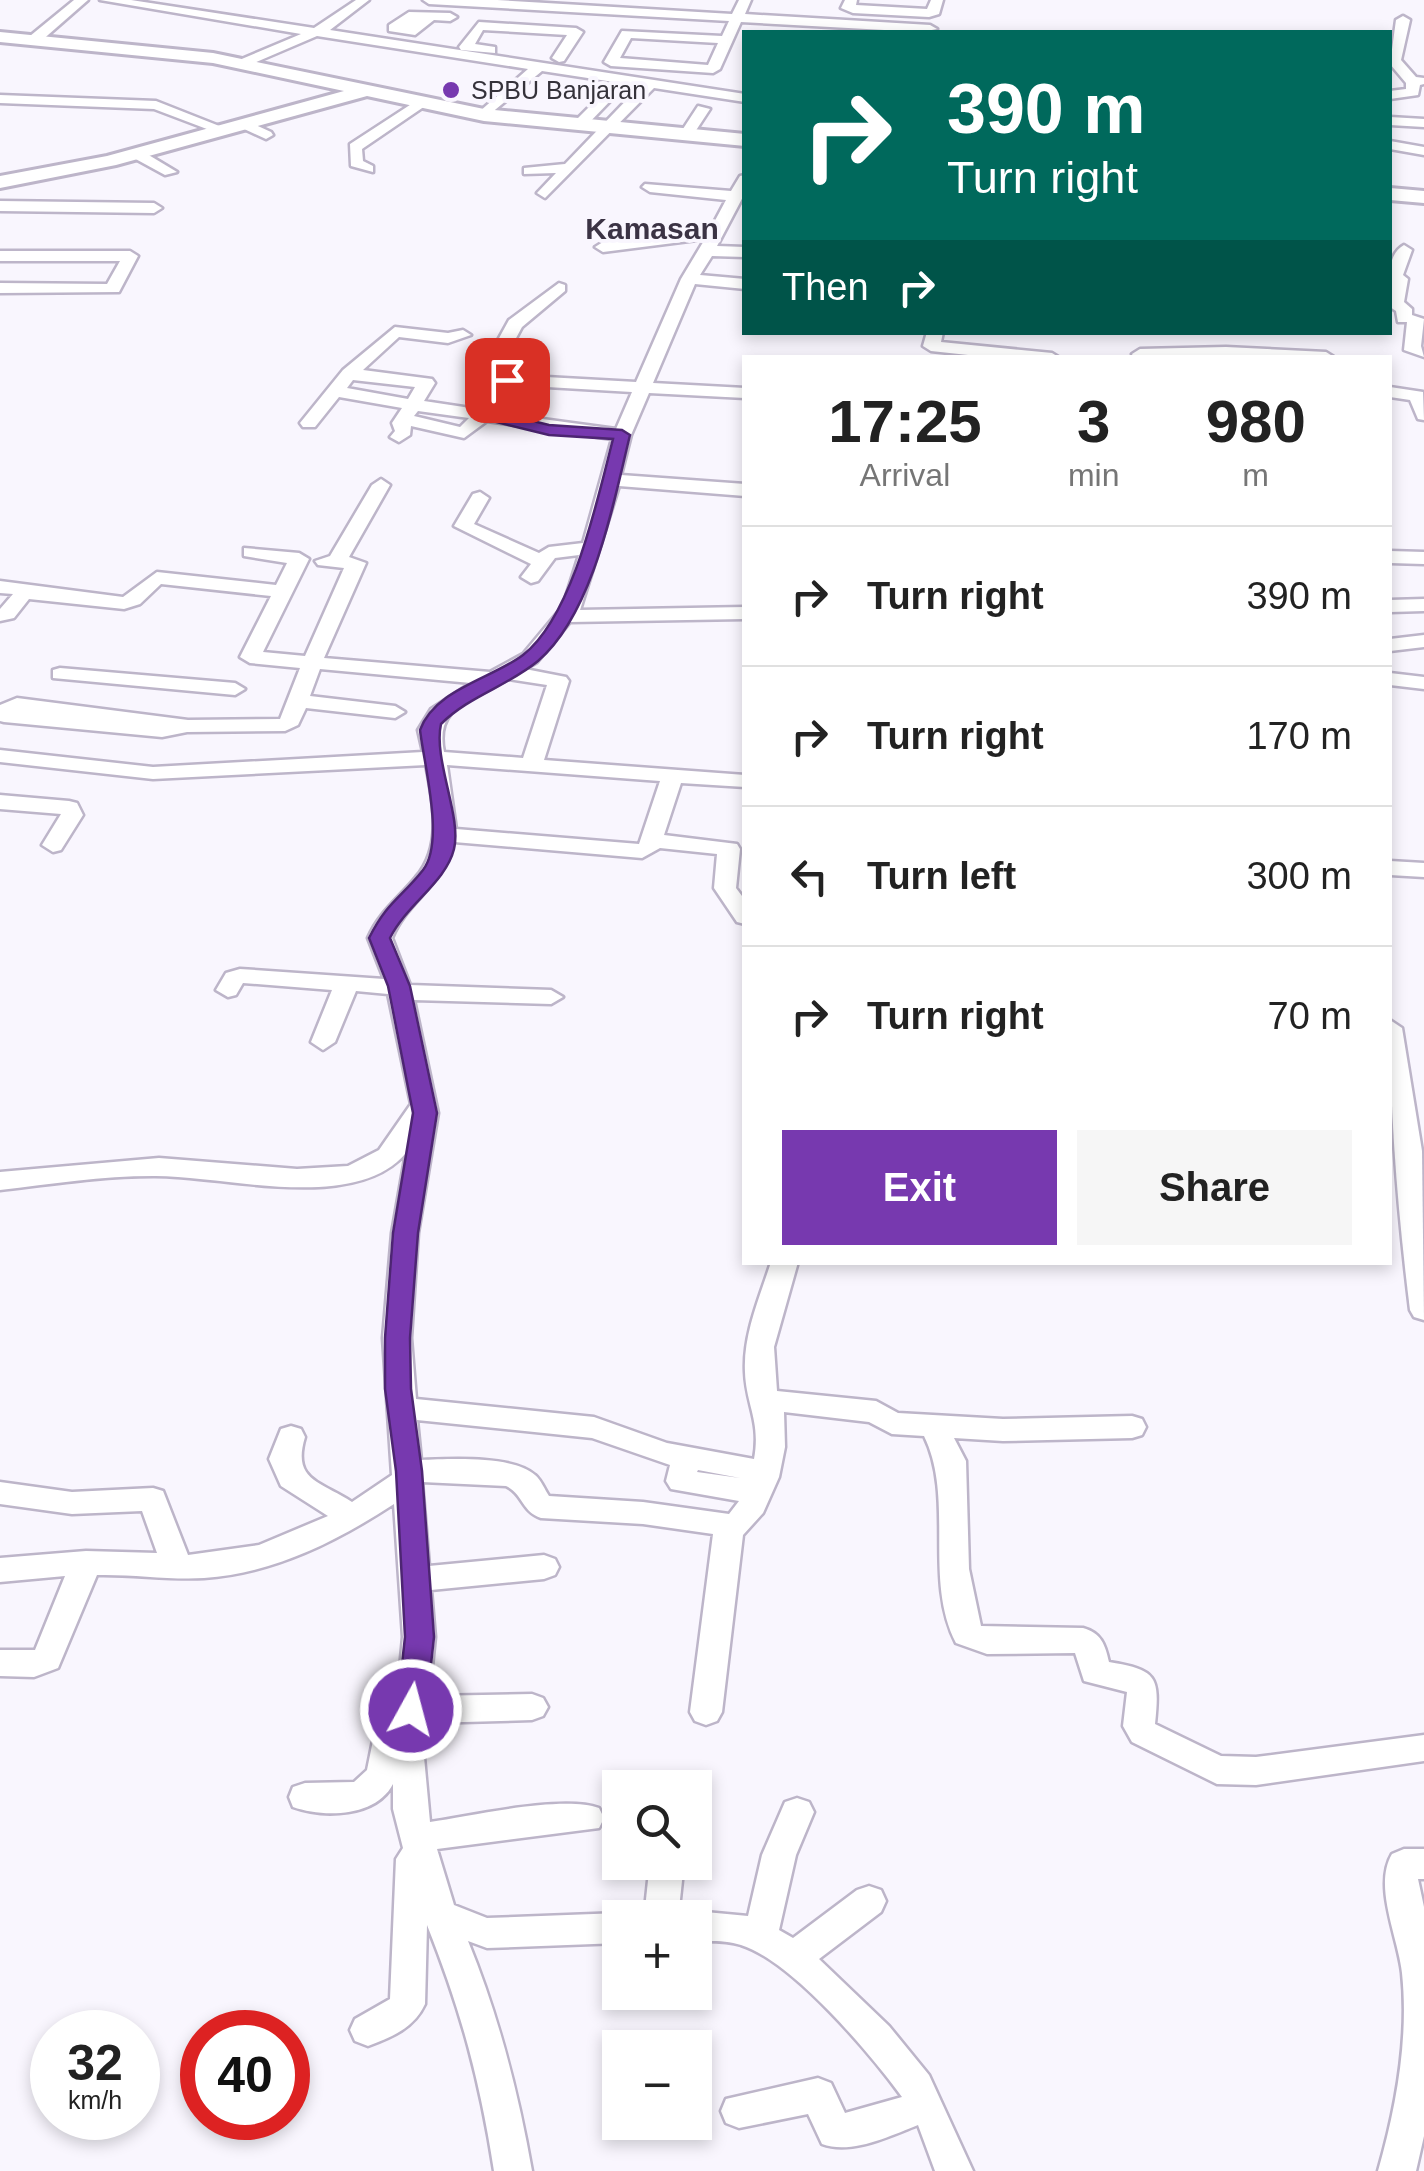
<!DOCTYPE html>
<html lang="en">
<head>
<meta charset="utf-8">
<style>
  :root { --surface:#fff; --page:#f6f6f6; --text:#222; --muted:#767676; --line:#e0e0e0; --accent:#7739af }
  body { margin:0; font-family:Helvetica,sans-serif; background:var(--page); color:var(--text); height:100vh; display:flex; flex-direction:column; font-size:38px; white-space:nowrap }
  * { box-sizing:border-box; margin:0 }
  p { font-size:32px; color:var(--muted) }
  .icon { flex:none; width:55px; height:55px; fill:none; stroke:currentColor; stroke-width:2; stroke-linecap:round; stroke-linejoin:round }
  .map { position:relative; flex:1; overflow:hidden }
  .details { position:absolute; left:742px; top:355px; width:650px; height:910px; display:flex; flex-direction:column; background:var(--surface); border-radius:0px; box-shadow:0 5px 15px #0003 }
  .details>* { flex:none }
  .hud { position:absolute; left:742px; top:30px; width:650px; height:305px; border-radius:0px; box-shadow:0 5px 15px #0003; background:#00695c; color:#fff; overflow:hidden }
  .buttons { position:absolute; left:602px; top:1770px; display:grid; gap:20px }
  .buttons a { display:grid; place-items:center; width:110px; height:110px; border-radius:0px; background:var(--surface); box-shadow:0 5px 15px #0003; font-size:50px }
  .speed { position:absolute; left:30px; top:2010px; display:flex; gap:20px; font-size:50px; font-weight:700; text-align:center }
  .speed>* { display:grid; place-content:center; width:130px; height:130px; border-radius:50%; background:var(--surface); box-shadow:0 5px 15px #0003; line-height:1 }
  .speed small { font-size:25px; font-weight:400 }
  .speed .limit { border:15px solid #d22; background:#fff; color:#111 }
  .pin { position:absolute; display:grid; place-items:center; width:85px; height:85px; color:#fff; margin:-42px; border-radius:20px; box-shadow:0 5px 15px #0006 }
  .me { position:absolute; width:110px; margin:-55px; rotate:7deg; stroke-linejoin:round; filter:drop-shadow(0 0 8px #0008) }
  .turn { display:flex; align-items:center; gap:35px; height:210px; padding:0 40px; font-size:45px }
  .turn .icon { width:130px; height:130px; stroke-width:2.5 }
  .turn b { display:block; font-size:70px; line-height:85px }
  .then { display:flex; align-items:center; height:95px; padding:0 40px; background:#0003; gap:20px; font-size:38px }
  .eta { display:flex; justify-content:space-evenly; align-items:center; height:170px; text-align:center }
  .eta b { font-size:60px; font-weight:800; line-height:70px }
  .button { display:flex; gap:20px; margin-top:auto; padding:20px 40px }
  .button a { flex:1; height:115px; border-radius:0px; background:var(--accent); color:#fff; font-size:40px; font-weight:800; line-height:115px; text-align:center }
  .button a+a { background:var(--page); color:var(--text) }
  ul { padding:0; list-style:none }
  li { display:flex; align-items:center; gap:30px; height:140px; padding:0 40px; border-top:2px solid var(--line) }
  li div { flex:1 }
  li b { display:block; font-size:38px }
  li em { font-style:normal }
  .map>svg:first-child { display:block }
</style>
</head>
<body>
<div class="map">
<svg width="1424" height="2171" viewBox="0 0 1424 2171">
  <rect width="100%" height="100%" fill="#f9f6fe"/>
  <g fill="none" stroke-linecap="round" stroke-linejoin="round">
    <defs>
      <g id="minor">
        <polygon points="74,0 88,0 40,42 30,42 30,36"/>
        <polygon points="100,0 131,0 314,28 356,0 369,0 330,30 745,94 745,102 654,88 545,198 537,193 556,173 524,174 524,168 565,164 640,86 542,71 484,119 477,115 479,112 528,69 317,36 242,68 237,67 237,61 301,34"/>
        <path d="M423,0h74l235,14 7,-14h12l-6,14 185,11 7,4 -16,3 -180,-10 -21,47 -7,4 -102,-7 -7,-4 18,-31 100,5 7,-15 -300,-17zM631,38l87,5 -10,22 -88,-7z"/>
        <polygon points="845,0 857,0 856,5 927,9 931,0 943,0 939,14 929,17 853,13 841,8"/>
        <polygon points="409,12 450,13 457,17 450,21 434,20 415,35 389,31 389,25"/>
        <polygon points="1403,16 1410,20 1401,60 1416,77 1424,78 1424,84 1420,85 1418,95 1390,99 1390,91 1406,89 1406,83 1390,64 1396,20"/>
        <polygon points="479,22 576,28 583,32 564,61 559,62 552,58 567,35 483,30 475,44 495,47 495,53 461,50 459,47"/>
        <polygon points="604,92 616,95 584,128 574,128 574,122"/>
        <polygon points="0,95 156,101 232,131 220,134 154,109 0,103"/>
        <polygon points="416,101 428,104 362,149 363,161 373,166 373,172 351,166 350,144"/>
        <polygon points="698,106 710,109 691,138 681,138 679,135"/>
        <polygon points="1390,117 1424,119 1424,127 1390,125"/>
        <polygon points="247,121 271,132 273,135 266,139 242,128 242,122"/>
        <polygon points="1390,141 1424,147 1424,155 1390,149"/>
        <polygon points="132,151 142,151 177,172 165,175 132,157"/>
        <path d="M745,175v18l-28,53 28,1v10l-33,-1 -12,19 45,4v10l-50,-5 -42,99 92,5v10l-96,-5 -18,42 -10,40 124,9v12l-126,-10 -39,124 165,-3v12l-175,3 -33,40 -12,7 41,8 3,4 -25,79 201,15v12l-64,-4 -17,52 73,9 3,5 -4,39 9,12v24l-8,-2 -23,-34 3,-34 -57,-6 -18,10 -188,-16c-9,42 -47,59 -62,96l18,47 141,5 12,7 -12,7 -137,-4 24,113 -20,120 -7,105 5,61 178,18 73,26 87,16c7,-38 -8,-54 -9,-87 -2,-38 15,-75 26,-110h27l-24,85 3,44 99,10 22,12 105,6 129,-3 10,3 4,8 -4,8 -10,3 -129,3 -49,-3 12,23 3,108 12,57 102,2c18,5 22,16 26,34 48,8 51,14 46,62l66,32 35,1 168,-22v26l-168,24 -39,-1 -85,-42 -9,-16 4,-34 -43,-11 -9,-28 -88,1 -31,-11c-33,-64 -1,-144 -32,-207l-32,-2 -23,-12 -85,-10 1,35 -6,30 -16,36 -20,22 -21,177 -5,9 -11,4 -11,-4 -5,-9 23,-178 -70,-10 -102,-6c-19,-6 -18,-24 -35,-32l-84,-4 7,84 115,-11 11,4 4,8 -4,8 -11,4 -113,11 4,47 -6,59 103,-2 11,4 5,9 -5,9 -11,4 -105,3 -3,34 6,65c41,-6 132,-27 169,-14l5,10 -5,10 -162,21 17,56 33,13 133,-5 12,5h-12v25l-133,5 -19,-7c31,76 50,150 64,230h-38c-14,-91 -33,-161 -67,-246l-2,79c-11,24 -33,33 -57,42l-13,-5 -5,-11 5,-11 35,-20 6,-140 7,-11 -10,-39v-25c-17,33 -69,34 -100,23l-4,-10 4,-10 12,-4 49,-1 13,-12 12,-59 15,-30 5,-2 4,-42 -9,-133c-57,37 -119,69 -190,74 -36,2 -72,-4 -107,-3l-39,93 -24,9 -34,-1v-26h35l30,-74 -65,6v-24l86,-7 71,2 -15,-42 -70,3 -72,-10v-22l72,10 81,-4 10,3 25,64 71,-10 69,-29 -47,-30 -12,-27 12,-30 10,-3 10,3 4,8c-13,43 14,44 47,65l40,-27 -9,-137 9,-105 14,-80c-52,61 -182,22 -253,23 -51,0 -102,8 -153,14v-18l159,-14 138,11 51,-3 31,-16 32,-46 -23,-110 -32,-3 -21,51 -12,8 -12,-8 21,-52 -89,-7 -7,12 -8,2 -12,-7 10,-17 14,-4 144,10 -16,-41c11,-26 31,-40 48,-61 27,-31 17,-76 10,-112l-273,14 -153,-17v-12l153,17 270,-15 -5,-22 13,-21 40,-26 -151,-14 -10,27 85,10 10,6 -10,6 -89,-10 -8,17 -13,6 -98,1 -25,5 -158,-15 -4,-1v-16l17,-7 171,22 92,-1 20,-51 -50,-5 -10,-6 31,-61 -110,-12 -21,20 -16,5 -95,-10 -15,19 -14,3v-12l13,-15 -13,-1v-12l123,16 34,-25 119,13 11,-22 -43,-7v-8l55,5 10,6 -46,93 42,4 39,-88 -26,-3 -3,-4 15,-5 42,-71 9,-6 9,6 -41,72 17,6 -42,95 166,14 33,-18 40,-48 16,-51 -24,3 -17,23 -7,2 -10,-6 10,-13 -77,-38 19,-32 7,-2 9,6 -15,26 65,29 10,-6 34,-4 29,-104 -125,-18 -23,17 -53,-12 -1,9 -11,7 -9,-5 5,-6 -3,-8 10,-15 -63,-11 -24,30h-12l-3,-4 43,-53 52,-43 53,6 15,-3 8,5 -23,8 -49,-6 -36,33 69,9 3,4 -11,18 73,11 14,-20 -10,-2 -10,-12 2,-4 -11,-5 27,-49 50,-37 6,2v6l-43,36 -21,39 8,1 1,8 126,7 45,-103 24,-40 -102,13 -8,-5 8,-5 67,-11 40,-1 16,-30 -76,-8 -8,-5 3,-3 86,7 9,-15zM353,380l62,7 -7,12 -61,-11zM530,386l102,6 -16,37 -103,-14zM418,411l51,7 -9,9 -46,-11zM508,679l39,6 -24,73 -79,-6c-10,-48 30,-51 64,-73zM447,765l213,16 -21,63 -183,-15zM417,1420l175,18 78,27 -4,16 5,8 68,12 -10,13 -86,-12 -94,-6c-4,-6 -8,-16 -14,-21 -22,-20 -86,-16 -114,-15zM698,1470l42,8 -43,-6z"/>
        <polygon points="0,201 154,203 162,208 154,213 0,211"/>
        <path d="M1404,245l8,5 -9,25 5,4 -4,23 8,7v6l12,4 -3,27 3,11 -20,-7 3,-28h-9l-2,-11 -6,-4c0,-19 -6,-51 14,-62z"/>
        <polygon points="0,251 130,251 138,256 119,292 0,293 0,283 107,284 120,261 0,261"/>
        <polygon points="927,332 943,332 941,342 1052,353 1060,358 996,358 931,351 923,346"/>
        <polygon points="1226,347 1326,352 1334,357 1134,358 1132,354 1140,349"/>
        <polygon points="1390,387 1423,392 1424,420 1418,419 1410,400 1390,397"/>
        <polygon points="1390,551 1424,552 1424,564 1390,563"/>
        <polygon points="1424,599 1424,611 1390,612 1390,600"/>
        <polygon points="1424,635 1424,647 1390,651 1390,639"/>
        <polygon points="60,668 235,683 245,689 235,695 53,678 53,670"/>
        <polygon points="1390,673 1424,677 1424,689 1390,685"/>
        <polygon points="0,795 69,801 77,803 83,815 61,850 53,852 42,845 61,814 0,809"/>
        <polygon points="1390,861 1424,863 1424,877 1390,875"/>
        <path d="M1390,1020l12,8 20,123 2,169 -10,-3 -4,-7c-12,-97 -20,-192 -20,-290z"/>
        <path d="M797,1798l12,4 5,10 -18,43 -17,75 14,8 64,-48 12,-4 12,4 5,11 -5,11 -62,47 70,67 40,49 44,96h-38l-17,-46c-28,11 -67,30 -96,19l-14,-30 -69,14 -13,-5 -5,-12 5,-12 92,-21 13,5 14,30 57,-16c-32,-44 -110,-136 -161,-152 -14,-5 -31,-4 -46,-4v-23h-13l13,-7 53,5 14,-61 23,-53z"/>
        <path d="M1404,1849h20v30h-6l6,28v229l-8,35h-38c18,-63 31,-132 24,-198 -4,-36 -29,-87 -10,-119z"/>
        <polygon points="650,1862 684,1862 678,1918 644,1918"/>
      </g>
      <g id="major">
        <polygon points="0,32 213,53 484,109 745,134 745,146 484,121 367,96 116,165 0,188 0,176 107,156 344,91 213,63 0,42"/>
        <polygon points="1390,188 1424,191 1424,203 1390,200"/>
      </g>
    </defs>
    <use href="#minor" stroke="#bdb5c9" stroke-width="5"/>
    <use href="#major" stroke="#bdb5c9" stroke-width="6"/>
    <use href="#minor" fill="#fff" fill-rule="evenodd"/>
    <use href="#major" fill="#fff" fill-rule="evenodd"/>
  </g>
  <path fill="#7739af" stroke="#4d2572" stroke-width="2.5" d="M507,376l23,12 -18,28 37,9 73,5 8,5c-17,70 -37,179 -92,226 -30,25 -69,35 -97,63 -8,35 21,93 13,125 -8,33 -47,55 -64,89l20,48 27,127 -19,120 -8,105 1,51 11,82 12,166 -8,73 -4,8 -11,4 -10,-4 -4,-8 8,-73 -9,-166 -11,-82v-51l8,-105 20,-120 -25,-127 -19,-48c18,-36 32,-40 54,-68 22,-28 1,-105 -3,-140 15,-41 71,-51 103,-75 50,-39 74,-154 90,-216l-64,-4 -53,-13 -2,-3 19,-28 -14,-5 3,-9z"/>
  <circle fill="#7739af" stroke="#f9f6fe" stroke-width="4" cx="451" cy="90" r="10"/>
  <g text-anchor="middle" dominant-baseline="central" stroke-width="8" stroke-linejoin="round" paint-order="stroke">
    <g font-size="25" fill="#35323a" stroke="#f9f6fe" text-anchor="start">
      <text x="471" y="90">SPBU Banjaran</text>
    </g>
    <g font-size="30" font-weight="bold" fill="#3b3344" stroke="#f9f6fe">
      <text x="652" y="228">Kamasan</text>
    </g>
  </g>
</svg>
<div class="buttons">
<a><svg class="icon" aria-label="search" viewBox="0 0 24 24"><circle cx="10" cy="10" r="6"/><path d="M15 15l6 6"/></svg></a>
<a>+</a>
<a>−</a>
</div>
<div class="speed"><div>32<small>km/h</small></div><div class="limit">40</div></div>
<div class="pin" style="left:507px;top:380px;background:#d93025"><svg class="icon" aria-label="arrive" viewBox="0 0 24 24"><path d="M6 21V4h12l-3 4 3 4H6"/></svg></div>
<svg class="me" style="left:411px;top:1710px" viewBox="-20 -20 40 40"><circle r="17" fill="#7739af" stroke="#fff" stroke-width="3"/><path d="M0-11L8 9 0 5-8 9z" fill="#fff"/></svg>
<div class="hud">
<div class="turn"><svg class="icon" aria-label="right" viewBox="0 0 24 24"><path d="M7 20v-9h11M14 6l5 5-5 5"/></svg><div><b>390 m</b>Turn right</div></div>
<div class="then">Then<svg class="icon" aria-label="right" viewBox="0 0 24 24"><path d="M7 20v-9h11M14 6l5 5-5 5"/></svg></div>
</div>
<section class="details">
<div class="eta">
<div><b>17:25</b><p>Arrival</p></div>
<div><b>3</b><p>min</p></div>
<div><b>980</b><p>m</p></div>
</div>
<ul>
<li><svg class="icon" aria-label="right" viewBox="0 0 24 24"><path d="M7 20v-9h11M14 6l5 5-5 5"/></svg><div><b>Turn right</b></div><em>390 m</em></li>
<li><svg class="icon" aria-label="right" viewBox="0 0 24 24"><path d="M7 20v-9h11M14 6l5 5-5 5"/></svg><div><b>Turn right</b></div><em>170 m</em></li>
<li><svg class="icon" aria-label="left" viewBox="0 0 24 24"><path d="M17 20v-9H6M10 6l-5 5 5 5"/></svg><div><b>Turn left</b></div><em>300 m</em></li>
<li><svg class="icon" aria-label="right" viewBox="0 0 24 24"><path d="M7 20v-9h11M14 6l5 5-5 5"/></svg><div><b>Turn right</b></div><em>70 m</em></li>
</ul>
<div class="button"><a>Exit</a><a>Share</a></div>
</section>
</div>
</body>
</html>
